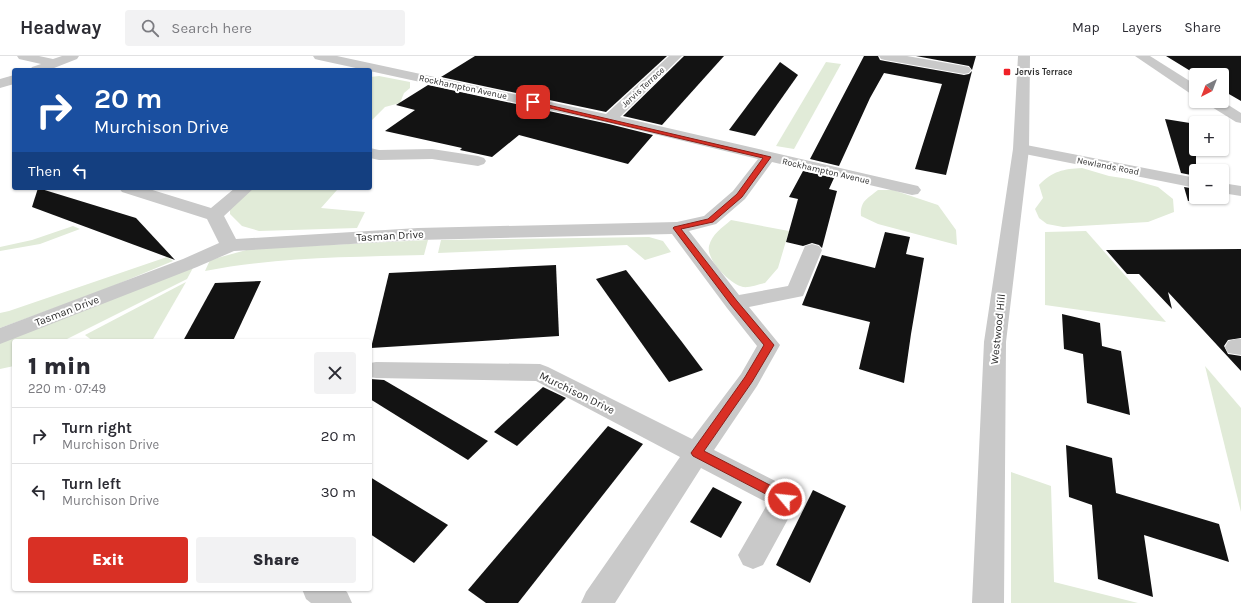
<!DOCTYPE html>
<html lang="en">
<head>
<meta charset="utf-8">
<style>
  :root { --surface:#fff; --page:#f2f2f3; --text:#2b2b33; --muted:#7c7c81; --line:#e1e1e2; --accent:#d93025 }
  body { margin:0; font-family:Karla,sans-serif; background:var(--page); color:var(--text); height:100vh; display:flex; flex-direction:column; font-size:15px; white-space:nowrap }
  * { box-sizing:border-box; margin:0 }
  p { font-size:13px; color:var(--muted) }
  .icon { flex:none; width:22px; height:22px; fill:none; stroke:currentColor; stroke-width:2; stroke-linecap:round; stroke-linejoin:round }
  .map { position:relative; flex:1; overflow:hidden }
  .details { position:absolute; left:12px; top:283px; width:360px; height:252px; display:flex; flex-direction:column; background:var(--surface); border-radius:4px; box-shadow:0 1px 3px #0004 }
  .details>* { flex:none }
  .banner { position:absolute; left:12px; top:12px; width:360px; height:122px; border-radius:4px; box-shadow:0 1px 3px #0004; background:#1a4fa0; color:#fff; overflow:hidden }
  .needle { width:26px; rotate:222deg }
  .buttons { position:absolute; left:1189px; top:12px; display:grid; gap:8px }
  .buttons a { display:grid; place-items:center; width:40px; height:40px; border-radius:4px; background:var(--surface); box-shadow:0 1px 3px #0004; font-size:20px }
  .pin { position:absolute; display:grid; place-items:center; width:34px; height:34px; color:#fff; margin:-17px; border-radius:8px; box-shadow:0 2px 6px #0006 }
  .me { position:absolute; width:44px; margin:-22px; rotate:298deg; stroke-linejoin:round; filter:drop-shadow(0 0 3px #0008) }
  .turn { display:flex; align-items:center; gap:14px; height:84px; padding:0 16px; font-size:18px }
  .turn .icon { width:52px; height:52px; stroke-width:2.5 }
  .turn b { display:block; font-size:28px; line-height:34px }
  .then { display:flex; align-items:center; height:38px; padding:0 16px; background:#0003; gap:8px; font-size:15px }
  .round { display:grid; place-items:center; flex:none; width:42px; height:42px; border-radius:4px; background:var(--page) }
  .overview { display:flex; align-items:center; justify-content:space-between; height:68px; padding:0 16px }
  h1 { font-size:24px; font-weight:800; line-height:30px }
  .action { display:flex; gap:8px; margin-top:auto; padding:8px 16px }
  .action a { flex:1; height:46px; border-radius:4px; background:var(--accent); color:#fff; font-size:16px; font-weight:800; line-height:46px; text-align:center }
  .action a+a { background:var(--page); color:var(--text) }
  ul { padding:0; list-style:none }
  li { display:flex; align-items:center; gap:12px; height:56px; padding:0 16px; border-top:1px solid var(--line) }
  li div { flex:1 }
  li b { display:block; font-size:15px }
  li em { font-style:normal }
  header { display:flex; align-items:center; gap:24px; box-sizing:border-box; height:56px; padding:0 20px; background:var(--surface); border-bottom:1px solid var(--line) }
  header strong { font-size:19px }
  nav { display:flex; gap:22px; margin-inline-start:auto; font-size:14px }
  .search { width:280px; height:36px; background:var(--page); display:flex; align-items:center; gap:10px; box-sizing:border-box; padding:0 14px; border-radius:4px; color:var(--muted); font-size:15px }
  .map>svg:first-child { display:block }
</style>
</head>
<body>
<header>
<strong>Headway</strong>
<div class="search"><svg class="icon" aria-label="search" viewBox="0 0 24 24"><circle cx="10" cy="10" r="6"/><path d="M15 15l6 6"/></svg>Search here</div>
<nav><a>Map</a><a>Layers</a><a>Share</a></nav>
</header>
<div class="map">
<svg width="1241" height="547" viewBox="0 0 1241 547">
  <rect width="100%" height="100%" fill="#fff"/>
  <g fill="#e1ebd8">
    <polygon points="826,6 841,8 794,93 776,90"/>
    <polygon points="379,20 410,26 410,32 404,37 400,47 385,51 370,66 370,21"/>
    <path d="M1082,112l27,8 20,3 29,8 15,12 1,13 -26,10 -85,5 -16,-3 -8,-6 -4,-9 8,-11 -4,-13c14,-14 24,-16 43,-17z"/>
    <polygon points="248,132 333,132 337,134 321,152 365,156 357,172 259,175 242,170 230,158 230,147"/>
    <path d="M878,134h15l45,15 18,25 1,15 -79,-21 -17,-8c-1,-15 6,-17 17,-26z"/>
    <path d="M731,164l58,11 -11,37 -13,15c-6,1 -16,5 -22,4 -13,-3 -37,-27 -34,-41 3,-12 13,-18 22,-26z"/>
    <polygon points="73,170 80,173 40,188 0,195 0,191 32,184"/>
    <polygon points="1086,175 1166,266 1045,249 1045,176"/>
    <polygon points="649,181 663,185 671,196 645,204 627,189 438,197 441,184"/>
    <path d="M428,184l-4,15c-73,2 -147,2 -219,16l5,-11 40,-11z"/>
    <polygon points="167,201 173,205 101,235 0,272 0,257 9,255"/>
    <polygon points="194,210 187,223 63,285 14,285 14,310 0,313 0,286"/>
    <polygon points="186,226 152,285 93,285 85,279"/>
    <polygon points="1205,310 1241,352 1241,456"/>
    <polygon points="1011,416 1051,430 1054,526 1138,547 1011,547"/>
  </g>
  <g fill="#131313">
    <polygon points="475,0 667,0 606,56 441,21"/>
    <polygon points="684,0 724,0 662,69 623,60"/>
    <polygon points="864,0 878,0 880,4 885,5 964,19 969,18 972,15 946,119 915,113 942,28 884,17 870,42 839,110 810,103"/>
    <polygon points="916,0 976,0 972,14 969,10"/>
    <polygon points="1166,0 1241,0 1241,45 1222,34 1222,19 1197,19"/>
    <polygon points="780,6 798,19 755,80 729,74"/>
    <polygon points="428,29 609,68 653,79 628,108 519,79 492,101 460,94 462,92 385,75 415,54 396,49"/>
    <polygon points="1165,63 1196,68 1196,120 1181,117"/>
    <polygon points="803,115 834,122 829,133 837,135 822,192 819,189 812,187 803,190 786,186 798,143 789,141"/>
    <polygon points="1184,131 1196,133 1196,144 1188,145"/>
    <polygon points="38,132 136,162 175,204 32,151"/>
    <polygon points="885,176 910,181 906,198 924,202 911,278 904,327 859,313 870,266 802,249 822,199 875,212"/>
    <polygon points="1241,193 1241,282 1228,284 1224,290 1228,298 1241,300 1241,315 1168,236 1172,253 1139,218 1127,218 1106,194"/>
    <polygon points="556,209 559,280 371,292 389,217"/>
    <polygon points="626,214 682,286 703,314 669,326 596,223"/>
    <polygon points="261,225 233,285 183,285 215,227"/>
    <polygon points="1062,258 1100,267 1102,290 1121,295 1130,359 1087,347 1083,298 1064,293"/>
    <polygon points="370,323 384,324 488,385 468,404 370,343"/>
    <polygon points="543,331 566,342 517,390 494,376"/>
    <polygon points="608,370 643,388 518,547 486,547 468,534"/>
    <polygon points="1066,389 1112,402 1116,437 1219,468 1229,506 1144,479 1153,541 1098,523 1092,449 1069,441"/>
    <polygon points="370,421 448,469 414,507 370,478"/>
    <polygon points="713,431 742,446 721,482 690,466"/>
    <polygon points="813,434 846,450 810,527 776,509"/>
  </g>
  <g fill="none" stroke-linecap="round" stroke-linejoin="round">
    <g fill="#c9c9c9" fill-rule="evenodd">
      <polygon points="17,0 39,0 53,3 62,0 79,0 77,3 49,14 30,14 32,11 41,8 19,3"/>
      <polygon points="313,0 337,0 606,58 669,0 682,0 620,61 918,130 921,134 918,138 912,139 772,106 745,143 716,168 689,175 739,239 788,230 805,190 812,188 819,190 822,194 803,240 749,251 780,289 757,330 714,394 795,435 799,443 763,509 753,513 743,509 738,499 768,447 701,412 615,547 581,547 586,536 680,401 536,325 376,322 370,321 370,307 376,306 540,308 548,311 692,383 741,318 757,290 727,252 672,178 418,184 234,195 197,211 0,288 0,272 183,203 219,187 207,163 122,136 119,132 146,132 211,152 235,132 254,132 224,160 236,183 418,172 677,166 704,160 733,135 758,103 609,67 319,4 315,3"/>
      <polygon points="879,0 907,0 964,10 969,11 971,14 969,17 964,18 885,4 881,3"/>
      <polygon points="1135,0 1150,0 1196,29 1196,39 1191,38"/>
      <polygon points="14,19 14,28 0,32 0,23"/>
      <polygon points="1205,45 1222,45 1241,57 1241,67 1236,66 1207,48"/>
      <polygon points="1021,88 1196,122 1196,132 1015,96 1013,93 1015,90"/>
      <polygon points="370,92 379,94 432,93 478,100 484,102 486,105 484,108 478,110 432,103 379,104 370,102"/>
      <polygon points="1222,127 1241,130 1241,140 1222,137"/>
      <polygon points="1236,283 1241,283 1241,299 1228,297 1225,291 1228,285"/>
      <polygon points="302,533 343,533 347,536 352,547 311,547 306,543"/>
    </g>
    <polygon fill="#c9c9c9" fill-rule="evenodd" points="1018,0 1030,0 1029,93 1006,286 1004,547 972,547 984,286 1013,93"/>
  </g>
  <polygon fill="#d93025" stroke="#8d1f18" points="531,45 771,101 742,141 713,166 681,173 737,245 774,289 752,326 704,395 789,439 790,443 789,446 785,448 781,446 693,400 691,397 745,321 764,289 731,249 673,172 674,171 708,163 737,138 763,102 533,48 530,46"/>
  <rect fill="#f02127" stroke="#fff" stroke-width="1.5" x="1003" y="12" width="8" height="8" rx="2"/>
  <g text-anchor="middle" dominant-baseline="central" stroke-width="4" stroke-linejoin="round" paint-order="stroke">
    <g font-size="9" font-weight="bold" fill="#2c2c2c" stroke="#fff" text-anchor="start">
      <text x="1015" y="16">Jervis Terrace</text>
    </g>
    <g font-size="9" fill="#2c2c2c" stroke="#fff">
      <text transform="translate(463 31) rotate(12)">Rockhampton Avenue</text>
      <text transform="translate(643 31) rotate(-43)">Jervis Terrace</text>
      <text transform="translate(1108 110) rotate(11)">Newlands Road</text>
      <text transform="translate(826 115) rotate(13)">Rockhampton Avenue</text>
    </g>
    <g font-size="11" fill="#2c2c2c" stroke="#fff">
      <text transform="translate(390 180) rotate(-3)">Tasman Drive</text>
      <text transform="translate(67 255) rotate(-21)">Tasman Drive</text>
      <text transform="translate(998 273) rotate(-84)">Westwood Hill</text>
      <text transform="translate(577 337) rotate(26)">Murchison Drive</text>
    </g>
  </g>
</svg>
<div class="buttons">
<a><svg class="needle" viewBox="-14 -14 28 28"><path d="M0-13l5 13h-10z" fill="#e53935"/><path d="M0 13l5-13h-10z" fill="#7c7c81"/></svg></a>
<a>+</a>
<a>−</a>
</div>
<div class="pin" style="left:533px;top:46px;background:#d93025"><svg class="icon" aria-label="arrive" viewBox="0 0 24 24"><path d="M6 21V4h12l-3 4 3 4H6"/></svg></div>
<svg class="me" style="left:785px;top:443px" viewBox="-20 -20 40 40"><circle r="17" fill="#d93025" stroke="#fff" stroke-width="3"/><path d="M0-11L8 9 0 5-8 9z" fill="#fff"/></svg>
<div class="banner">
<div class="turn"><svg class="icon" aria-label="right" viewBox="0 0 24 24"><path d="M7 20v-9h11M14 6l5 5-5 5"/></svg><div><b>20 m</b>Murchison Drive</div></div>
<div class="then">Then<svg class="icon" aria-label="left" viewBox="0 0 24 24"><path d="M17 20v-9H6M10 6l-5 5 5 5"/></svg></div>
</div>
<section class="details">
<div class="overview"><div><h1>1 min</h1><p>220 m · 07:49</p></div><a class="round"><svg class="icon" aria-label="close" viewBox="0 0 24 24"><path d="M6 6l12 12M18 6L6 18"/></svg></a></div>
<ul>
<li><svg class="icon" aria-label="right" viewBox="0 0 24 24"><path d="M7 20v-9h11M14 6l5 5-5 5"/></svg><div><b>Turn right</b><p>Murchison Drive</p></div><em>20 m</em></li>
<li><svg class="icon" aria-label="left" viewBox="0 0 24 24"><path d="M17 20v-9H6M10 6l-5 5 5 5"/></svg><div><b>Turn left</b><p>Murchison Drive</p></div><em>30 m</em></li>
</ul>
<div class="action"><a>Exit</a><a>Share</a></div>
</section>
</div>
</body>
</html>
